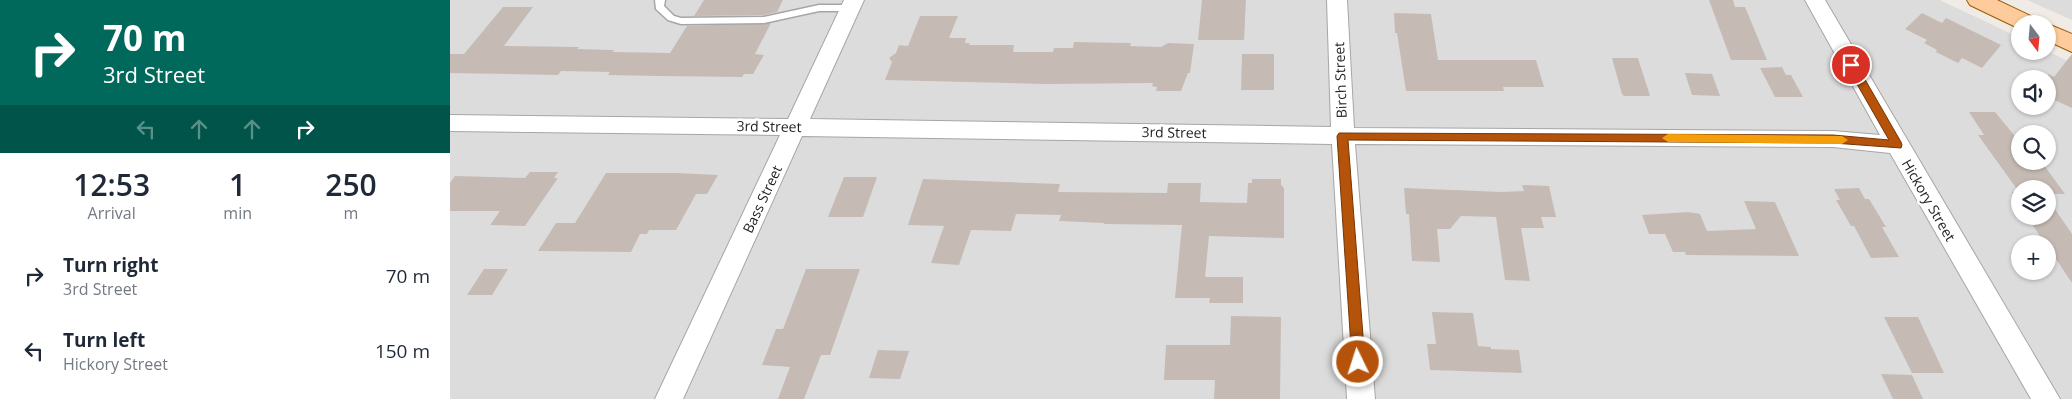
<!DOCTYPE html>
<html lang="en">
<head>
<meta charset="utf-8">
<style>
  :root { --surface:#fff; --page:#f2f2f3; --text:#1f2937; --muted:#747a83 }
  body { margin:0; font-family:"Open Sans",sans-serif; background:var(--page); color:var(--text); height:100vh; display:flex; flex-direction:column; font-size:19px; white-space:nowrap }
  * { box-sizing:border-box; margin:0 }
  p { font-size:16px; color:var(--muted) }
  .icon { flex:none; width:28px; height:28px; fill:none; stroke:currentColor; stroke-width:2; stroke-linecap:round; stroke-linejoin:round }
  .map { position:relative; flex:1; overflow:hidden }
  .panel { display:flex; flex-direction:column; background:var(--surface); width:450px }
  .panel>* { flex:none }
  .guide { background:#00695c; color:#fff; overflow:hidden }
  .needle { width:32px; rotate:164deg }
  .tools { position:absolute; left:1561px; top:15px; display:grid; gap:10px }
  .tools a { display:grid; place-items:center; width:45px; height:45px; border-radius:50%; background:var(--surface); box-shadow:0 1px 4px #0004; font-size:25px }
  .pin { position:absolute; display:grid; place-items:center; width:42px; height:42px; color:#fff; margin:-21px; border:2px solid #fff; border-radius:50%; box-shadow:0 1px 5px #0007 }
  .me { position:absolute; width:55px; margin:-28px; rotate:356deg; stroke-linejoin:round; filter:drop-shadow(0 0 4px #0008) }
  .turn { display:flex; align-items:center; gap:18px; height:105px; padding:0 20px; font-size:22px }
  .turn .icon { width:65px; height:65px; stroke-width:2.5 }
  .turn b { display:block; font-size:35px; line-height:42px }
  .lanes { display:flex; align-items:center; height:48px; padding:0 20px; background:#0003; justify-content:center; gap:25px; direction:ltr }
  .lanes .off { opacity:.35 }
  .eta { display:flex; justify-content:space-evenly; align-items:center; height:85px; text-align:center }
  .eta b { font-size:30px; font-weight:600; line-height:35px }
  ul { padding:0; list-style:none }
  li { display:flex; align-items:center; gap:15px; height:75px; padding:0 20px }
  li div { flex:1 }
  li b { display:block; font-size:19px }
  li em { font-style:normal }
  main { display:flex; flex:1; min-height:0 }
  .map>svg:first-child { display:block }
</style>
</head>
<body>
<main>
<section class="panel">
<div class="guide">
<div class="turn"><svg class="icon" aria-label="right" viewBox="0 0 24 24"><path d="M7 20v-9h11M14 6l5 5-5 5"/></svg><div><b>70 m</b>3rd Street</div></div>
<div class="lanes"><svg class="icon off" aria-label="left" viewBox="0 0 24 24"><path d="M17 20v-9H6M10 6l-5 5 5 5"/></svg><svg class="icon off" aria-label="ahead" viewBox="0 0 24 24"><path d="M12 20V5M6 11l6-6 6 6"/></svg><svg class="icon off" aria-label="ahead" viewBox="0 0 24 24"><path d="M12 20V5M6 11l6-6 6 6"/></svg><svg class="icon" aria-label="right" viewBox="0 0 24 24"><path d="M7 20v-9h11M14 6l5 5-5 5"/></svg></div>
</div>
<div class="eta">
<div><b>12:53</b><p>Arrival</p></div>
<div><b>1</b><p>min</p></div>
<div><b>250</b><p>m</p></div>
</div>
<ul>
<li><svg class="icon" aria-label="right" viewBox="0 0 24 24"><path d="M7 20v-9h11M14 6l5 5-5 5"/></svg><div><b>Turn right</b><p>3rd Street</p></div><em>70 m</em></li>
<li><svg class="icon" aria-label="left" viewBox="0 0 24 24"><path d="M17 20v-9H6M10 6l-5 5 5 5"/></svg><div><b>Turn left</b><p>Hickory Street</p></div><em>150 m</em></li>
</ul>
</section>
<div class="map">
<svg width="1622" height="399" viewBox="0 0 1622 399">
  <rect width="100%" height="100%" fill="#f0ebe5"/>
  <g fill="#dddcdc" fill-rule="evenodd">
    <path d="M0,0h1490l80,38v13h27l25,12v336h-1622zM1570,79h28v27h-28zM1570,134h28v27h-28zM1570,189h28v27h-28zM1570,244h28v27h-28z"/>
    <polygon points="1577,0 1622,0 1622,20"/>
  </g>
  <g fill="#c5bbb4">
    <polygon points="254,0 333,0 327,12 314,15 244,16"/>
    <polygon points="752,0 796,0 794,40 748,40"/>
    <polygon points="1259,0 1283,0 1285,7 1295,7 1317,60 1281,60"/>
    <polygon points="53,7 83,7 54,46 129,47 127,49 164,50 163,52 220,53 237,26 321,23 305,54 314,55 303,74 294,74 292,77 207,76 158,75 160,72 111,71 108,75 0,73 0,54 14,54"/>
    <polygon points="944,13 981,14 988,60 1086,60 1094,87 1053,87 1054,91 956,91 947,33 945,33"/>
    <polygon points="1472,13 1492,23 1496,18 1551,45 1532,68 1512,58 1508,63 1486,52 1487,50 1474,43 1477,40 1455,29"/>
    <polygon points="470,16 508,16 499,38 516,38 515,43 520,43 519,45 564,45 563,52 603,52 604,48 623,48 624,42 681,43 680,46 711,47 718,43 744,44 740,73 738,73 731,91 706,91 707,87 702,86 703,83 596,84 435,80 442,62 439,58 446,53 449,45 458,46"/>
    <polygon points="792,54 824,54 824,90 791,90"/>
    <polygon points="1622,54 1622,108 1598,97 1598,74 1604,77"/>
    <polygon points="1162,58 1188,58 1200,96 1174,96 1172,94"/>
    <polygon points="1332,67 1336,75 1341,75 1353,97 1325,97 1310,68"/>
    <polygon points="1235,73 1262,74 1270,96 1242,95"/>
    <polygon points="1519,112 1545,112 1564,135 1570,135 1570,161 1591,161 1615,194 1598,194 1598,189 1570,189 1570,206 1562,192 1569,192 1528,135 1534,135"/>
    <polygon points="80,172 108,172 104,178 108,178 75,226 40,225 50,211 0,211 0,183 5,176 75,178"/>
    <polygon points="156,173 227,173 268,175 257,194 246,194 226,230 199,230 197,234 190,234 181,252 88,251 106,223 125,223"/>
    <polygon points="394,177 427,177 413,217 378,217"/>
    <polygon points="473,179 610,184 608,192 717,193 718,183 751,183 750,202 797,203 798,183 802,183 802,179 831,179 831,185 834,188 834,238 759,236 755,277 793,277 793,303 759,303 760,298 725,298 732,225 654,224 654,223 609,221 611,215 566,214 561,231 521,230 509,265 481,263 494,226 458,225"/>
    <polygon points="1072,185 1099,186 1106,217 1091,217 1094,228 1071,228 1080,281 1055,280 1046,217 1011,216 1000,229 987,229 990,262 962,261 959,214 956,214 954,188 1052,192 1074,191"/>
    <polygon points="1409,188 1415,199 1419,199 1436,227 1432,227 1449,257 1421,258 1404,226 1401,226 1386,200 1390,200 1384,189"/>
    <polygon points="1598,199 1622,234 1622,283 1598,247 1598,244 1595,244 1577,216 1598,216"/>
    <polygon points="1294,201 1325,202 1349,256 1236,255 1235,252 1223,252 1215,234 1199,234 1192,215 1238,212 1250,214 1257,231 1306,229"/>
    <polygon points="34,269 58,269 42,295 17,295"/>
    <polygon points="356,269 410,269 380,355 371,355 354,399 328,399 340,367 312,365 326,329 333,329"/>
    <polygon points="982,312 1023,313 1028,346 1041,347 1041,349 1069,350 1072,373 980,370 977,344 986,344"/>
    <polygon points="781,316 831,317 830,399 764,399 765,380 714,380 716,345 780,345"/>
    <polygon points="1434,317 1468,317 1494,373 1462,373"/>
    <polygon points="428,350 459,351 450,379 419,378"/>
    <polygon points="1431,374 1462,375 1473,399 1443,399"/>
  </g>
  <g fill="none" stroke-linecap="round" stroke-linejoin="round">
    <defs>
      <polygon id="service" points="205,0 215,0 214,6 224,16 231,18 314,17 369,5 401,5 406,8 401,11 369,11 314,23 231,24 218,20 206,9"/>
      <polygon id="minor" points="394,0 414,0 360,119 881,127 877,0 897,0 904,128 1383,131 1430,135 1355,0 1375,0 1610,399 1581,399 1440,153 1383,147 905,144 925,399 897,399 882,144 352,136 233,399 205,399 330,135 0,131 0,115 338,119"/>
      <g id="primary">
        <polygon points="1517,0 1547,0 1587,19 1590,24 1570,24 1570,29 1520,5"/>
        <polygon points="1598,24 1622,34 1622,52 1598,41"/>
      </g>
    </defs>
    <use href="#service" stroke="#a6a6a6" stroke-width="3"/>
    <use href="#minor" stroke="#a6a6a6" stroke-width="2"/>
    <use href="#primary" stroke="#9a5b00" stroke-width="2"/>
    <use href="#service" fill="#fff" fill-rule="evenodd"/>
    <use href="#minor" fill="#fff" fill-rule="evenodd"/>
    <use href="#primary" fill="#fecc9c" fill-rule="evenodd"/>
  </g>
  <polygon fill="#b45309" stroke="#753606" points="1401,61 1405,62 1451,142 1452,145 1451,148 1383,143 898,140 915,362 913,366 908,367 904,366 902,362 887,136 889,133 1383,135 1439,140 1396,65"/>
  <polygon fill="#f59e0b" points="1218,134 1392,136 1398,140 1392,144 1218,142 1212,138"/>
  <g text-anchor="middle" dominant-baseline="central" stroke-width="5" stroke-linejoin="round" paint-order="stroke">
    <g font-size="14" fill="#1f1f1f" stroke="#fff">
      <text transform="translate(890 80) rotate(-92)">Birch Street</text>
      <text transform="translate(319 126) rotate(1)">3rd Street</text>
      <text transform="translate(724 132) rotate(1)">3rd Street</text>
      <text transform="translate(312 199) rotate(-65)">Bass Street</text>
      <text transform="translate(1479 200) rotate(60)">Hickory Street</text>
    </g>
  </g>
</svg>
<div class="tools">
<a><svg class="needle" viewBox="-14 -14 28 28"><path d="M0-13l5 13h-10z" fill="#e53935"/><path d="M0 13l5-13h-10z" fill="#747a83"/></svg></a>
<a><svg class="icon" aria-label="sound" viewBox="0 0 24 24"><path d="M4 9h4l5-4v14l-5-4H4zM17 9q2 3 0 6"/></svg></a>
<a><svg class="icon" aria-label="search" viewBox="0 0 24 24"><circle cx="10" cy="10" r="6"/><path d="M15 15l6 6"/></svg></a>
<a><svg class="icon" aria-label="layers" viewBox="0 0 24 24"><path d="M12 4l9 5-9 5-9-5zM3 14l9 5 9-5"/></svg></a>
<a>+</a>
</div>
<div class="pin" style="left:1401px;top:65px;background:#d93025"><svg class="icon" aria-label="arrive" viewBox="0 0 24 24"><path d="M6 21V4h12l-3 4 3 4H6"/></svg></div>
<svg class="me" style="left:908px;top:362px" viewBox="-20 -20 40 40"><circle r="17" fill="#b45309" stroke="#fff" stroke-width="3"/><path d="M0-11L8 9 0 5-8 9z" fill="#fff"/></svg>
</div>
</main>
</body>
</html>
